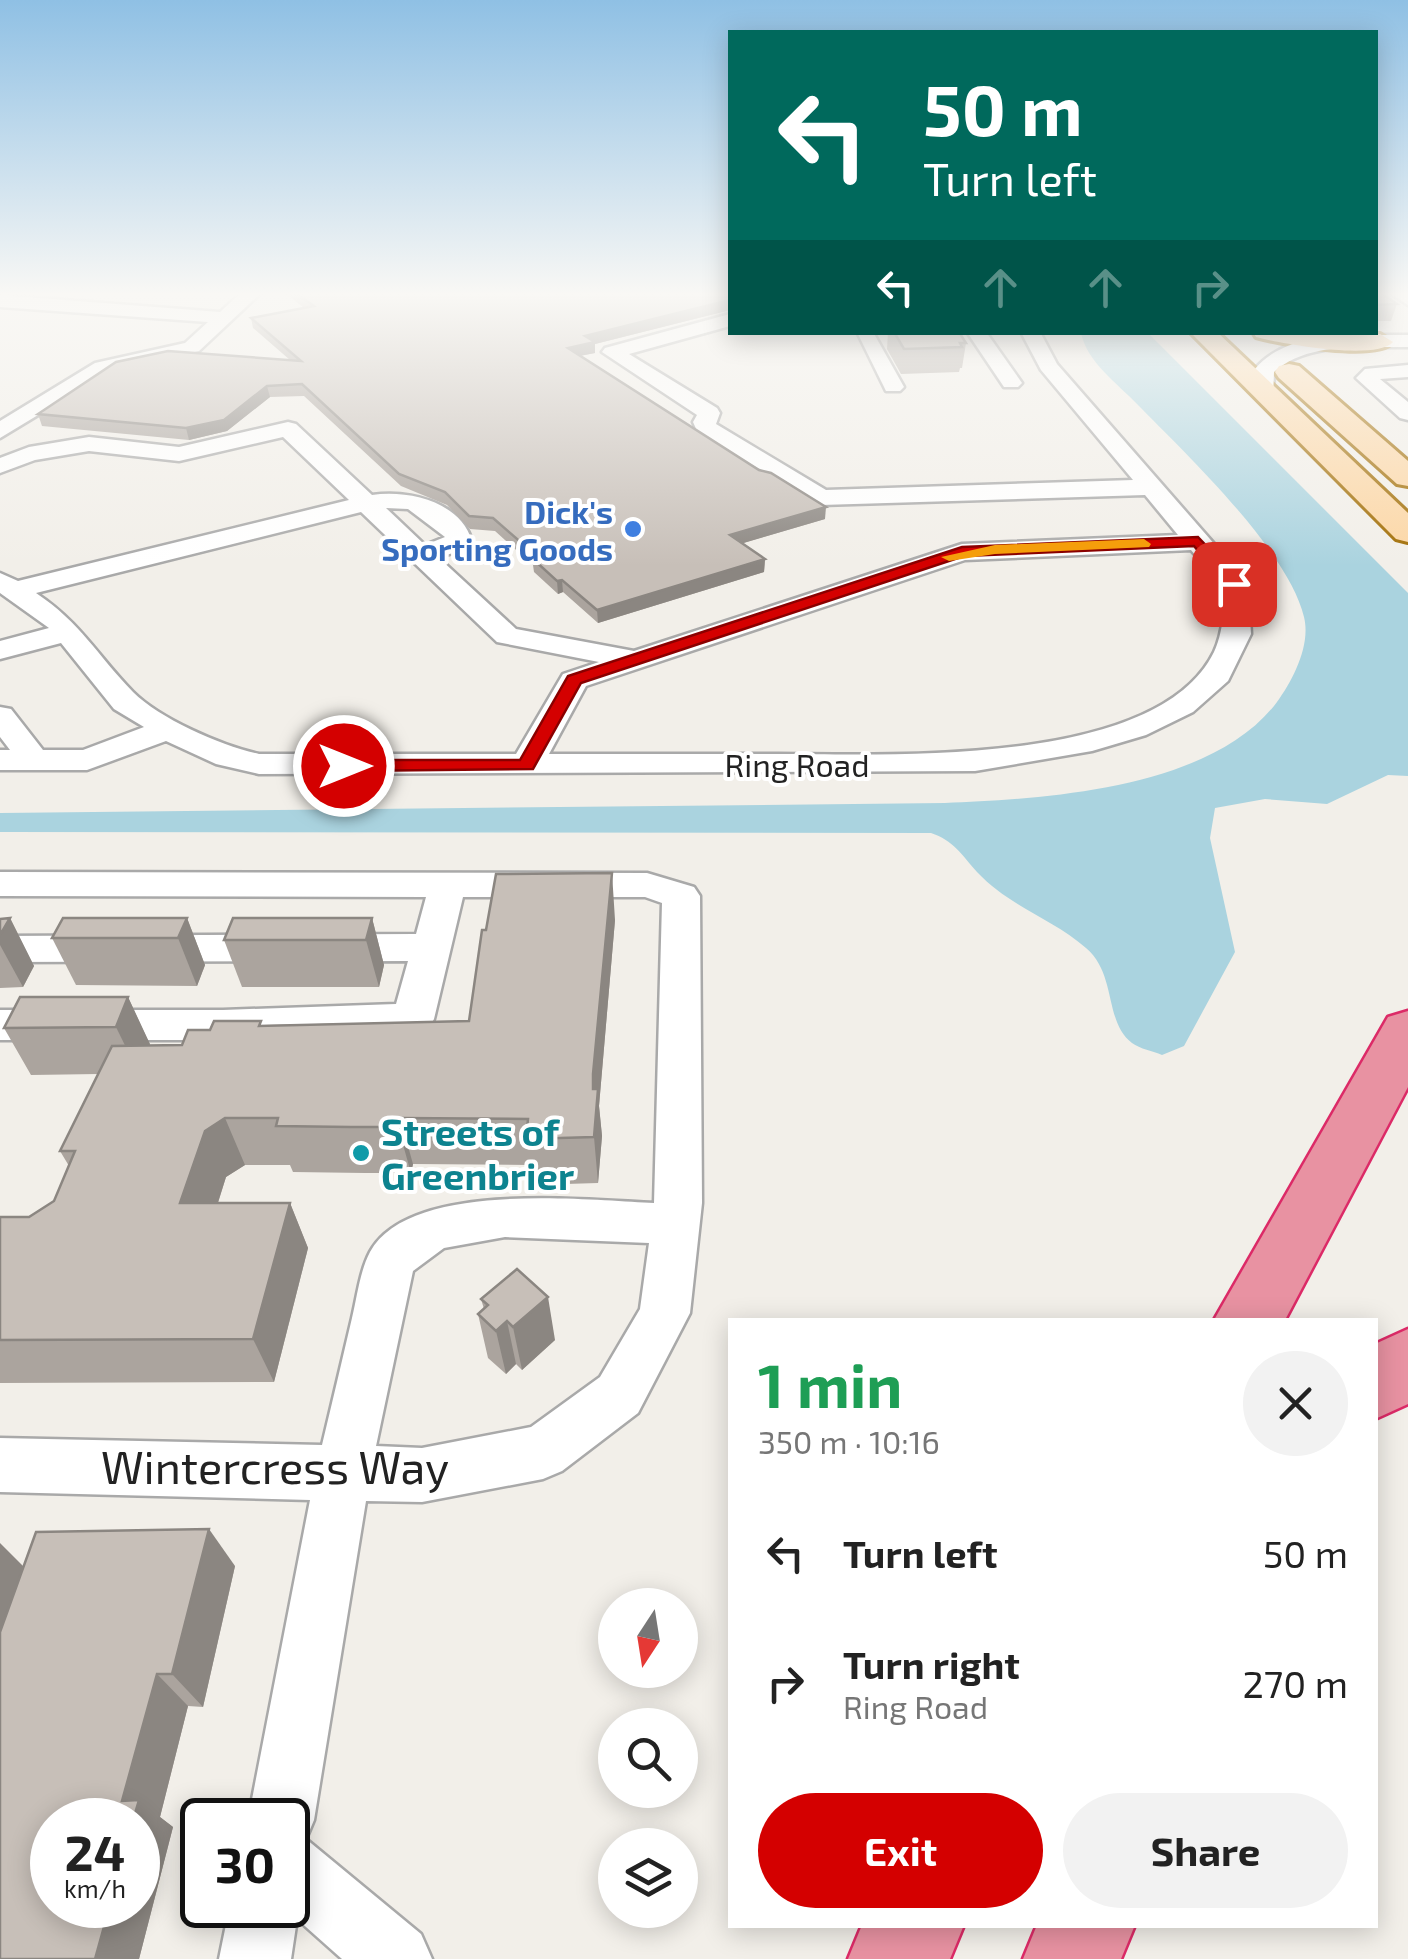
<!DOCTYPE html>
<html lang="en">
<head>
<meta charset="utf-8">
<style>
  :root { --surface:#fff; --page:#f2f2f2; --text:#222; --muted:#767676; --accent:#d40000 }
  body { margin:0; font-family:"Exo 2",sans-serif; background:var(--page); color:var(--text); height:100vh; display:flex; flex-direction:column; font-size:38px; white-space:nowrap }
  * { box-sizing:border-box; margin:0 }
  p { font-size:32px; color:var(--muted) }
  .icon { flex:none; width:55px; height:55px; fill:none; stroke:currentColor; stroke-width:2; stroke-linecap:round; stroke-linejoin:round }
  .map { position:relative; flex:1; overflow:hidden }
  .sheet { position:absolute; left:728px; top:1318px; width:650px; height:610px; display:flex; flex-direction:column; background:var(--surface); border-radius:0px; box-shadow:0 5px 25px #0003 }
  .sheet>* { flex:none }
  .hud { position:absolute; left:728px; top:30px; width:650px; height:305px; border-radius:0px; box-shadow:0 5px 25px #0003; background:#00695c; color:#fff; overflow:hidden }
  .needle { width:65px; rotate:192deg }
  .controls { position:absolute; left:598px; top:1588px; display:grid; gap:20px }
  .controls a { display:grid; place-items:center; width:100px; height:100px; border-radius:50%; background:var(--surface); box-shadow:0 5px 25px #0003; font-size:50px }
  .speed { position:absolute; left:30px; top:1798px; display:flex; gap:20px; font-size:50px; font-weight:700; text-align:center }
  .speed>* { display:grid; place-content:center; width:130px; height:130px; border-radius:50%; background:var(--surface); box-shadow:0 5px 25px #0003; line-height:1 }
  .speed small { font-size:25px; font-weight:400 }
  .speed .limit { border:5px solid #111; border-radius:15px; background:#fff; color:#111 }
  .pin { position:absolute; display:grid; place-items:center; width:85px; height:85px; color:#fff; margin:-42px; border-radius:20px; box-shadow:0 5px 15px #0006 }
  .me { position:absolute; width:110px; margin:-55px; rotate:90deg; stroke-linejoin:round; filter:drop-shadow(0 0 8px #0008) }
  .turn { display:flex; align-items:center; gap:35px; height:210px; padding:0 30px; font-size:45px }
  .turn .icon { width:130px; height:130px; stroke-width:2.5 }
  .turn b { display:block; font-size:70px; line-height:85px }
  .lanes { display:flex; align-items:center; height:95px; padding:0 30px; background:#0003; justify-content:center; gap:50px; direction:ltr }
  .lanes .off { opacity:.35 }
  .round { display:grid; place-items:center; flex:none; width:105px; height:105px; border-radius:52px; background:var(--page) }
  .head { display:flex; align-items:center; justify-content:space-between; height:170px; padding:0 30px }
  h1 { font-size:60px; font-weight:700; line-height:75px; color:#1e9e55 }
  .button { display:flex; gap:20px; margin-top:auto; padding:20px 30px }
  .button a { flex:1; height:115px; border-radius:60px; background:var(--accent); color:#fff; font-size:40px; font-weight:700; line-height:115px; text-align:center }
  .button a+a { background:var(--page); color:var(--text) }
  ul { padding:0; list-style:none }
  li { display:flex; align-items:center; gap:30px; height:130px; padding:0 30px }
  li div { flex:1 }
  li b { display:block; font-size:38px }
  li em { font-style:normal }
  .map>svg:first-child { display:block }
</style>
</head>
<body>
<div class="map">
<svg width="1408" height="1959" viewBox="0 0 1408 1959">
  <rect width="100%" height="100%" fill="#f2efe9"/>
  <path fill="#aad3df" d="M1081,333h67l260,260v183l-20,-1 -61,29 -62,-5 -50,9 -5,30 25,114 -51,94 -22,9c-9,-4 -22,-6 -30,-12 -28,-21 -15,-69 -46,-95 -33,-29 -76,-41 -109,-76 -15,-17 -24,-32 -46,-39l-931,-1v-19l945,-10c100,-4 267,-14 332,-101 16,-22 34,-57 27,-85 -16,-67 -118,-163 -167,-213 -20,-21 -50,-42 -56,-71z"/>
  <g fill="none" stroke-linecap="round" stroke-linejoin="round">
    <defs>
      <g id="minor">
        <polygon points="242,292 262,292 199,351 109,372 0,438 0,421 95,363 185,343 208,322 0,307 0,295 220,312"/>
        <polygon points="1388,292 1408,292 1408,305"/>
        <path d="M730,314v12l-101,28 88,54 3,5 -4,11 110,66 307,-10 -92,-110 -20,-38h19l17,32 187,214 4,6 3,50 -23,47 -35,31 -47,23 -54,16 -117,20 -716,3 -43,-10 -50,-23 -79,29h-87v-20h10l-10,-13v-30l11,2 32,41h40l61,-23 -30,-18 -53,-66 -61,16v-18l49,-13 -49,-35v-20l18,8 331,-81 -66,-63 -104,24 -90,-10 -54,9 -35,13v-15l29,-11 60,-10 90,10 109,-25 8,2 76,71c36,-5 88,6 100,46l-4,6 -29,11 77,71 118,22 328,-107 216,-9 -33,-40 -324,10 -123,-72 -5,-11 4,-7 -95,-63 3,-4zM386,508l22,1 37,28 -20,8zM361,512l136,130 102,20 -36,12 -47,80h-257c-37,-8 -99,-35 -126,-62 -36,-37 -52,-69 -97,-99zM1191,550c8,10 25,24 29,35 7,20 2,50 -6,67 -57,116 -326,102 -436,102 -77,0 -153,0 -229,0l37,-68 379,-126z"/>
        <polygon points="857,332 873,332 904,387 900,391 886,391"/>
        <polygon points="967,332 986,332 1022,383 1018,387 1004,387"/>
        <path d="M1408,335v12c-43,1 -100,-6 -134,25l-1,26 -8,1 -11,-6v-23c34,-42 105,-34 154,-35z"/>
        <polygon points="1408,365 1408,377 1380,379 1408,402 1408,420 1400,418 1356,378 1365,369"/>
        <path d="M0,872l647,1 47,14 6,9 2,307 -12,110 -52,100 -76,58 -19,8 -121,23 -56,-1 -52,319 -8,19 115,95 11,25h-90l-45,-40 -6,40h-72l11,-54h58v-85h-40l62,-320 -310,-8v-54l322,7c10,-42 20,-84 30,-127 5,-21 8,-47 18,-66 39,-72 216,-52 284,-49l8,-300 -17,-6h-182l-29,122 -6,11 -15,4 -190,6h-223v-30h223l173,-6 12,-43 -408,1v-26l416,-2 10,-37 -426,-1zM505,1237l144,6 -9,66 -40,68 -69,50 -109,21 -46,-2 37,-175 31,-23z"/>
      </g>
      <g id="major">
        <polygon points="1190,332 1217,332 1408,513 1408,542 1396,539"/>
        <path d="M1253,332l127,2 13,8c-17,19 -111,2 -137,-5z"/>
        <polygon points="1289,364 1299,366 1408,461 1408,486 1397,484 1279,378 1275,372 1279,366"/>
      </g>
      <g id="highway">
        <polygon points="1408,1011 1408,1087 1285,1320 1214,1320 1388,1017"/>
        <polygon points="1408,1329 1408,1404 1375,1419 1375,1344"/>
        <polygon points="862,1925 964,1925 950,1959 848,1959"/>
        <polygon points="1037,1925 1135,1925 1121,1959 1023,1959"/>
      </g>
    </defs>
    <use href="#minor" stroke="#a9a9a9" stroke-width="5"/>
    <use href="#major" stroke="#a06b00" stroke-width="6"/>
    <use href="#highway" stroke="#dc2a67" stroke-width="5"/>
    <use href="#minor" fill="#fff" fill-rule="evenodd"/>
    <use href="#major" fill="#fcd6a4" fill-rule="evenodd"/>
    <use href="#highway" fill="#e892a2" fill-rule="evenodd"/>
  </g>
  <g fill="#aba49e">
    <polygon points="284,292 730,292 730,310 595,344 595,353 580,356 825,519 743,543 765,559 764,572 598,623 563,592 558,594 534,572 533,565 495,531 470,529 447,505 401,486 304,396 270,397 227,431 189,440 42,426 38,414 290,360 253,328 251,318 304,308"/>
    <polygon points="1375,292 1397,304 1391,321 1375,321"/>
    <polygon points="888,332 959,332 966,343 962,368 960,368 959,372 901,374 887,349"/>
    <polygon points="10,918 34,966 23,987 0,988 0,919"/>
    <polygon points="187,918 205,965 197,986 76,985 52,938"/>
    <polygon points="372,918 384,965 379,987 242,987 224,940"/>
    <polygon points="615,920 599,1106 602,1136 598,1183 533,1185 530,1165 413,1164 411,1173 365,1173 293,1172 290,1165 245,1165 226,1177 218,1203 290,1203 308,1248 274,1382 0,1383 0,1217 29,1217 54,1201 69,1166 60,1151 98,1074 31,1075 4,1028 128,997 150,1045 182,1045 210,1030 263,1025 469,1021"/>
    <polygon points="481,1299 555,1340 522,1370 516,1364 506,1374 488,1358 478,1314 484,1309"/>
    <polygon points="24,1566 235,1566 203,1707 188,1706 160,1817 173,1827 139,1959 0,1959"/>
  </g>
  <g fill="#8b8681">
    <polygon points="730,300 730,310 595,344 595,353 568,358 568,348 585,336"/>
    <polygon points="267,386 270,397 227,431 189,440 186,428"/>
    <polygon points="826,507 825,519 730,547 730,535"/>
    <polygon points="765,559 764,572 598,623 597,610"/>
    <polygon points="562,580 563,592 558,594 557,581"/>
    <polygon points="612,873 615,920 599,1106 602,1136 598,1183 594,1137 593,1074"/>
    <polygon points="10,918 34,966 23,987 0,945 0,935"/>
    <polygon points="187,918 205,965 197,986 178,938"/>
    <polygon points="372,918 384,965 379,987 366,940"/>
    <polygon points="128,997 150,1044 139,1074 116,1027"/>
    <polygon points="225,1118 245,1165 226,1177 203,1249 180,1203 205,1131"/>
    <polygon points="400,1118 413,1164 411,1173 398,1127"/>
    <polygon points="290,1203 308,1248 274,1382 253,1339"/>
    <polygon points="548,1297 555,1340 522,1370 513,1327"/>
    <polygon points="507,1321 516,1364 506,1374 496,1331"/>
    <polygon points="209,1529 235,1566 203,1707 172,1674"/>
    <polygon points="0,1543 27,1570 0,1643"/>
    <polygon points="157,1674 188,1706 160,1817 173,1827 139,1959 95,1959 110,1905 138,1905 138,1820 133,1820 122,1801"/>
  </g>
  <g fill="#c7bfb8" stroke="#8b8681" stroke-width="2.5">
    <polygon points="294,292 730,292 730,300 585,336 595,342 568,348 759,470 771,473 826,507 730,535 765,559 597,610 562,580 557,581 533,559 539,558 493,518 469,516 445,492 399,474 302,384 267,386 224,420 186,428 38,414 116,362 168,351 301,361 251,318 314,306"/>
    <polygon points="1375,292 1380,292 1397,304 1375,305"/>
    <polygon points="894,332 959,332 966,343 960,343 962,347 904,349"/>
    <polygon points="612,873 593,1074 593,1089 598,1089 594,1137 526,1139 528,1119 400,1118 398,1127 351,1127 276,1126 278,1118 225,1118 205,1131 180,1203 290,1203 253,1339 0,1340 0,1217 29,1217 54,1201 75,1151 60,1151 112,1046 182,1045 188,1030 210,1030 214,1021 261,1021 259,1026 469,1021 482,930 486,930 496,874"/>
    <polygon points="10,918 0,935 0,919"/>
    <polygon points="63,918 187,918 178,938 52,938"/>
    <polygon points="233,918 372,918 366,940 224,940"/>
    <polygon points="20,997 128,997 116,1027 4,1028"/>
    <polygon points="517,1269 548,1297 513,1327 507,1321 496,1331 478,1314 488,1305 481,1299"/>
    <polygon points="209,1529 172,1674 157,1674 122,1801 139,1800 133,1820 52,1820 52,1905 110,1905 95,1959 0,1959 0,1632 36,1532"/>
  </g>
  <linearGradient id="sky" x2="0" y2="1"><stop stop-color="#8fc0e4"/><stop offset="0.52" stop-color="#f9f8f5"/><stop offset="1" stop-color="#f9f8f5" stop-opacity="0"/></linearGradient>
  <rect width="1408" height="566" fill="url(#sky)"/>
  <polygon fill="#d40000" stroke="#8a0000" stroke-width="2.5" points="1198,537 1239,580 1239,587 1228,587 1194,546 964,556 581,683 533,769 344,771 334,766 344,760 520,760 568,676 962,547"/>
  <polygon fill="#f59e0b" points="1144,539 1151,544 1149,547 995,554 949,561 941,557 995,545"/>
  <circle fill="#3f7fe0" stroke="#fff" stroke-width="4" cx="633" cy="529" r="10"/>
  <circle fill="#0f9aa8" stroke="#fff" stroke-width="4" cx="361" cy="1153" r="10"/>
  <g text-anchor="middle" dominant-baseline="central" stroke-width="8" stroke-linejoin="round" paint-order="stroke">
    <g font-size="32" font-weight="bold" fill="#366cbe" stroke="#fff" text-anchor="end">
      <text x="613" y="511">Dick's<tspan x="613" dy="37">Sporting Goods</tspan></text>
    </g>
    <g font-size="32" fill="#222" stroke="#fff">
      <text x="797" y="764">Ring Road</text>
    </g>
    <g font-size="38" font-weight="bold" fill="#0d838f" stroke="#fff" text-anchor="start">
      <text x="381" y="1131">Streets of<tspan x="381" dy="44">Greenbrier</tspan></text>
    </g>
    <g font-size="45" fill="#222" stroke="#fff">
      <text x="275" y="1466">Wintercress Way</text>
    </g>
  </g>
</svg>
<div class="controls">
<a><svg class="needle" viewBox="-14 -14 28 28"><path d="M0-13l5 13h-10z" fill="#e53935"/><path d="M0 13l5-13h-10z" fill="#767676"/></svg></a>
<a><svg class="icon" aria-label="search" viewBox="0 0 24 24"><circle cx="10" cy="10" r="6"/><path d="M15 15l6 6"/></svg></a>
<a><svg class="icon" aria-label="layers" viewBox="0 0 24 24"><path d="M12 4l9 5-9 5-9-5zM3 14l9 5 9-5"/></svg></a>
</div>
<div class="speed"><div>24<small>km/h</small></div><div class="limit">30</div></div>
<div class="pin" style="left:1234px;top:584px;background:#d93025"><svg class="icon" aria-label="arrive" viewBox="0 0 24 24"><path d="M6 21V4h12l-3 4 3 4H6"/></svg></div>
<svg class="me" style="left:344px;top:766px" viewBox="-20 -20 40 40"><circle r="17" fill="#d40000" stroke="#fff" stroke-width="3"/><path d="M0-11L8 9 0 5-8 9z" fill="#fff"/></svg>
<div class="hud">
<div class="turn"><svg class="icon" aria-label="left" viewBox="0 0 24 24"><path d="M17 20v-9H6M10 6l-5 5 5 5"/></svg><div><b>50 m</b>Turn left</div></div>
<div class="lanes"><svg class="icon" aria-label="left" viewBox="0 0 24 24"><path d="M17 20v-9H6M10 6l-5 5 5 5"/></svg><svg class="icon off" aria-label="ahead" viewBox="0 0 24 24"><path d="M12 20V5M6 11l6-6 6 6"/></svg><svg class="icon off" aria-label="ahead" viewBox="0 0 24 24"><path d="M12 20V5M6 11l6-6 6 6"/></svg><svg class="icon off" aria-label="right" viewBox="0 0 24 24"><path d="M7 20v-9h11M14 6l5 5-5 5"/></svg></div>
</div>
<section class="sheet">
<div class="head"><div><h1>1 min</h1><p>350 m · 10:16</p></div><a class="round"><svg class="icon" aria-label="close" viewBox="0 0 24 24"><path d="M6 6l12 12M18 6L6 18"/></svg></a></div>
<ul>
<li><svg class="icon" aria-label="left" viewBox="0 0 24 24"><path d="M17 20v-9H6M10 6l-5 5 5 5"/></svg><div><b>Turn left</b></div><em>50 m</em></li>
<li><svg class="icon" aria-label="right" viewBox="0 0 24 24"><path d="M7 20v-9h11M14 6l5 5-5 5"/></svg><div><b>Turn right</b><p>Ring Road</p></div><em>270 m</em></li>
</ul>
<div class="button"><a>Exit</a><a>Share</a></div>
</section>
</div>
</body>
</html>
